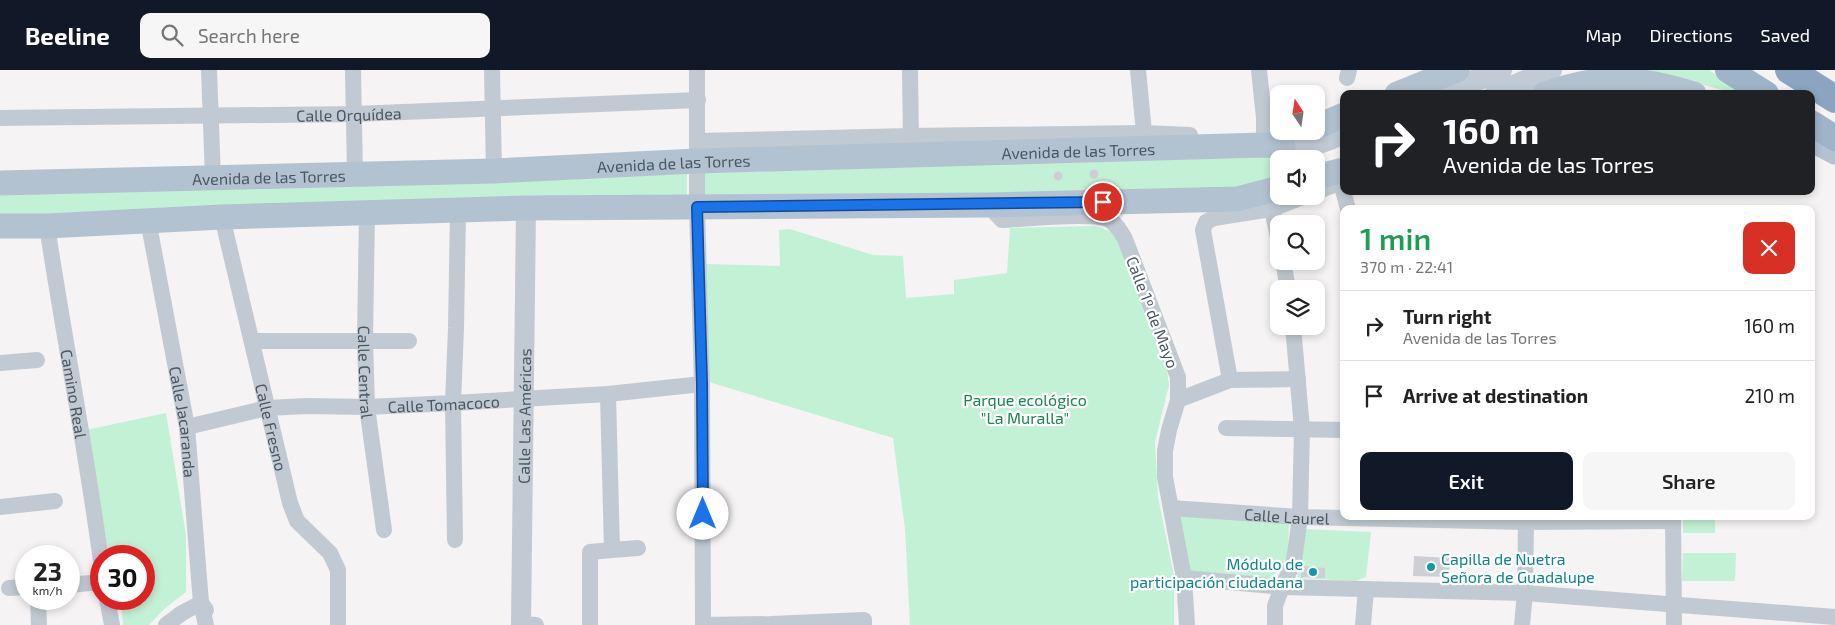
<!DOCTYPE html>
<html lang="en">
<head>
<meta charset="utf-8">
<style>
  :root { --surface:#fff; --page:#f6f6f6; --text:#222; --muted:#767676; --line:#e0e0e0; --accent:#111827 }
  body { margin:0; font-family:"Exo 2",sans-serif; background:var(--page); color:var(--text); height:100vh; display:flex; flex-direction:column; font-size:19px; white-space:nowrap }
  * { box-sizing:border-box; margin:0 }
  p { font-size:16px; color:var(--muted) }
  .icon { flex:none; width:28px; height:28px; fill:none; stroke:currentColor; stroke-width:2; stroke-linecap:round; stroke-linejoin:round }
  .map { position:relative; flex:1; overflow:hidden }
  .drawer { position:absolute; left:1340px; top:135px; width:475px; height:315px; display:flex; flex-direction:column; background:var(--surface); border-radius:10px; box-shadow:0 2px 8px #0003 }
  .drawer>* { flex:none }
  .banner { position:absolute; left:1340px; top:20px; width:475px; height:105px; border-radius:10px; box-shadow:0 2px 8px #0003; background:#202124; color:#fff; overflow:hidden }
  .needle { width:32px; rotate:347deg }
  .tools { position:absolute; left:1270px; top:15px; display:grid; gap:10px }
  .tools a { display:grid; place-items:center; width:55px; height:55px; border-radius:10px; background:var(--surface); box-shadow:0 2px 8px #0003; font-size:25px }
  .speed { position:absolute; left:15px; top:475px; display:flex; gap:10px; font-size:25px; font-weight:700; text-align:center }
  .speed>* { display:grid; place-content:center; width:65px; height:65px; border-radius:50%; background:var(--surface); box-shadow:0 2px 8px #0003; line-height:1 }
  .speed small { font-size:12px; font-weight:400 }
  .speed .limit { border:8px solid #d22; background:#fff; color:#111 }
  .pin { position:absolute; display:grid; place-items:center; width:42px; height:42px; color:#fff; margin:-21px; border:2px solid #fff; border-radius:50%; box-shadow:0 1px 5px #0007 }
  .me { position:absolute; width:55px; margin:-28px; rotate:0deg; stroke-linejoin:round; filter:drop-shadow(0 0 4px #0008) }
  .turn { display:flex; align-items:center; gap:18px; height:105px; padding:0 20px; font-size:22px }
  .turn .icon { width:65px; height:65px; stroke-width:2.5 }
  .turn b { display:block; font-size:35px; line-height:42px }
  .round { display:grid; place-items:center; flex:none; width:52px; height:52px; border-radius:10px; background:var(--page) }
  .head { display:flex; align-items:center; justify-content:space-between; height:85px; padding:0 20px }
  h1 { font-size:30px; font-weight:600; line-height:38px; color:#1e9e55 }
  .button { display:flex; gap:10px; margin-top:auto; padding:10px 20px }
  .button a { flex:1; height:58px; border-radius:10px; background:var(--accent); color:#fff; font-size:20px; font-weight:600; line-height:58px; text-align:center }
  .button a+a { background:var(--page); color:var(--text) }
  ul { padding:0; list-style:none }
  li { display:flex; align-items:center; gap:15px; height:70px; padding:0 20px; border-top:1px solid var(--line) }
  li div { flex:1 }
  li b { display:block; font-size:19px }
  li em { font-style:normal }
  header { display:flex; align-items:center; gap:30px; box-sizing:border-box; height:70px; padding:0 25px; background:var(--accent); color:#fff }
  header strong { font-size:24px }
  nav { display:flex; gap:28px; margin-inline-start:auto; font-size:18px }
  .search { width:350px; height:45px; background:var(--page); display:flex; align-items:center; gap:12px; box-sizing:border-box; padding:0 18px; border-radius:10px; color:var(--muted); font-size:19px }
  .map>svg:first-child { display:block }
</style>
</head>
<body>
<header>
<strong>Beeline</strong>
<div class="search"><svg class="icon" aria-label="search" viewBox="0 0 24 24"><circle cx="10" cy="10" r="6"/><path d="M15 15l6 6"/></svg>Search here</div>
<nav><a>Map</a><a>Directions</a><a>Saved</a></nav>
</header>
<div class="map">
<svg width="1835" height="555" viewBox="0 0 1835 555">
  <rect width="100%" height="100%" fill="#f5f3f3"/>
  <g fill="#c3f1d5">
    <polygon points="1648,0 1709,0 1743,24 1738,24"/>
    <polygon points="1279,86 1285,89 1279,89 1279,113 1238,123 703,131 702,103"/>
    <polygon points="687,104 687,127 0,149 0,116"/>
    <polygon points="1094,156 1110,161 1117,169 1165,287 1169,315 1155,372 1158,427 1174,506 1174,555 910,555 905,459 893,368 709,312 706,194 780,196 779,160 790,159 873,185 903,186 906,228 954,224 954,210 1007,203 1010,158"/>
    <polygon points="166,343 186,465 186,522 163,540 149,555 123,555 121,529 144,529 144,486 109,486 86,360"/>
    <polygon points="1178,444 1289,452 1288,486 1271,510 1189,505"/>
    <rect x="1683" y="446" width="32" height="17"/>
    <polygon points="1306,459 1371,462 1366,507 1355,511 1297,508"/>
    <polygon points="1683,483 1736,483 1735,511 1682,511"/>
  </g>
  <g fill="#cdcfd5">
    <circle cx="1094" cy="104" r="4.5"/>
    <circle cx="1058" cy="106" r="4.5"/>
    <polygon points="1414,486 1450,488 1449,507 1413,506"/>
    <polygon points="1302,496 1325,498 1325,508 1301,507"/>
  </g>
  <g fill="none" stroke-linecap="round" stroke-linejoin="round">
    <g stroke="#c1cad2" stroke-width="16">
      <polyline points="209,0 213,108"/>
      <polyline points="353,0 355,104"/>
      <polyline points="492,0 494,101"/>
      <polyline points="697,0 697,137 702,314 703,555"/>
      <polyline points="910,0 911,75"/>
      <polyline points="1138,0 1144,63"/>
      <polyline points="1259,0 1264,48 1264,75"/>
      <polyline points="1347,8 1349,0"/>
      <path id="s1" d="M0,48l354,-4 344,-14"/>
      <polyline points="697,71 910,66 1144,63 1190,65"/>
      <polyline points="1338,102 1348,139"/>
      <polyline points="1316,122 1341,112"/>
      <path d="M988,135l14,15c23,-1 87,-8 106,-1 8,4 13,13 17,20l53,138v23l-9,30 -4,21v26l19,101 3,47"/>
      <polyline points="1272,139 1279,172"/>
      <path id="s2" d="M367,143l-2,127 2,67 17,123"/>
      <path id="s3" d="M222,147l68,286 7,18 33,32 8,17v55"/>
      <path id="s4" d="M148,150l39,207 14,176 5,22"/>
      <path id="s5" d="M47,156c17,112 39,223 54,335"/>
      <polyline points="1283,191 1288,219"/>
      <polyline points="252,271 409,271"/>
      <polyline points="0,293 37,290"/>
      <polyline points="1230,310 1203,160 1206,152 1214,148 1272,139 1305,126"/>
      <polyline points="1178,330 1230,310 1298,309"/>
      <path id="s6" d="M187,357l80,-19 40,-2 60,1 86,-4 155,-9 94,-10"/>
      <polyline points="1226,358 1344,360"/>
      <polyline points="0,437 55,431"/>
      <path id="s7" d="M1171,438l129,9 226,5 147,-1"/>
      <polyline points="1673,446 1674,555"/>
      <polyline points="455,470 453,333 456,258 458,141"/>
      <polyline points="612,480 638,478"/>
      <polyline points="1184,508 1282,517 1525,523 1835,547"/>
      <polyline points="69,515 101,512"/>
      <polyline points="9,518 26,517"/>
      <polyline points="38,529 39,555"/>
      <polyline points="107,529 112,555"/>
      <polyline points="521,554 536,555"/>
      <polyline points="166,555 182,543 201,533 206,540"/>
      <polyline points="590,555 590,482 612,480 608,324"/>
      <polyline points="703,555 771,554 864,550 864,555"/>
      <polyline points="1275,555 1275,536 1282,517 1294,491 1300,447 1302,359 1293,256"/>
      <polyline points="1363,555 1366,519"/>
      <polyline points="1522,555 1525,523 1526,452"/>
    </g>
    <path stroke="#c1cad2" stroke-width="20" id="s8" d="M521,555l5,-417"/>
    <g stroke="#c1cbd6" stroke-width="22">
      <polyline points="1442,24 1501,0"/>
      <polyline points="1495,24 1551,0"/>
      <path d="M1283,76c26,3 37,-3 61,-13"/>
    </g>
    <g stroke="#b3c2d1" stroke-width="25">
      <polyline points="1397,24 1457,0"/>
      <path d="M1545,24c61,-21 88,-17 149,0"/>
      <polyline points="1316,57 1344,45"/>
      <polyline points="1811,69 1835,82"/>
      <polyline points="1316,107 1344,100"/>
      <path id="s9" d="M0,113l494,-12 203,-10 567,-16 19,1"/>
      <polyline points="0,156 47,156 222,147 526,138 988,135 1237,129 1279,118"/>
    </g>
    <g stroke="#9fb4c9" stroke-width="26">
      <polyline points="1728,0 1766,24"/>
      <polyline points="1811,53 1835,68"/>
    </g>
    <polyline stroke="#8ba5c1" stroke-width="28" points="1789,0 1835,29"/>
  </g>
  <g fill="none" stroke-linecap="round" stroke-linejoin="round">
    <defs>
      <polyline id="route" points="703,444 702,314 697,137 1103,132"/>
    </defs>
    <use href="#route" stroke="#114b97" stroke-width="12"/>
    <use href="#route" stroke="#1a73e8" stroke-width="9"/>
  </g>
  <g fill="#0f9aa8" stroke="#fff" stroke-width="2">
    <circle cx="1431" cy="497" r="5"/>
    <circle cx="1313" cy="502" r="5"/>
  </g>
  <g text-anchor="middle" dominant-baseline="central" stroke-width="4.5" stroke-linejoin="round" paint-order="stroke">
    <g font-size="16" fill="#4a5661" stroke="#fff">
      <text stroke="none"><textPath href="#s1" startOffset="349">Calle Orquídea</textPath></text>
      <text stroke="none"><textPath href="#s9" startOffset="1079">Avenida de las Torres</textPath></text>
      <text stroke="none"><textPath href="#s9" startOffset="674">Avenida de las Torres</textPath></text>
      <text stroke="none"><textPath href="#s9" startOffset="269">Avenida de las Torres</textPath></text>
      <text transform="translate(1153 242) rotate(69)">Calle 1º de Mayo</text>
      <text stroke="none"><textPath href="#s2" startOffset="159">Calle Central</textPath></text>
      <text stroke="none"><textPath href="#s5" startOffset="170">Camino Real</textPath></text>
      <text stroke="none"><textPath href="#s6" startOffset="259">Calle Tomacoco</textPath></text>
      <text stroke="none"><textPath href="#s8" startOffset="209">Calle Las Américas</textPath></text>
      <text stroke="none"><textPath href="#s4" startOffset="205">Calle Jacaranda</textPath></text>
      <text stroke="none"><textPath href="#s3" startOffset="216">Calle Fresno</textPath></text>
      <text stroke="none"><textPath href="#s7" startOffset="116">Calle Laurel</textPath></text>
    </g>
    <g font-size="16" fill="#17864f" stroke="#fff">
      <text x="1025" y="329">Parque ecológico<tspan x="1025" dy="18">"La Muralla"</tspan></text>
    </g>
    <g font-size="16" fill="#0d838f" stroke="#fff" text-anchor="start">
      <text x="1441" y="488">Capilla de Nuetra<tspan x="1441" dy="18">Señora de Guadalupe</tspan></text>
      <text x="1303" y="493" text-anchor="end">Módulo de<tspan x="1303" dy="18">participación ciudadana</tspan></text>
    </g>
  </g>
</svg>
<div class="tools">
<a><svg class="needle" viewBox="-14 -14 28 28"><path d="M0-13l5 13h-10z" fill="#e53935"/><path d="M0 13l5-13h-10z" fill="#767676"/></svg></a>
<a><svg class="icon" aria-label="sound" viewBox="0 0 24 24"><path d="M4 9h4l5-4v14l-5-4H4zM17 9q2 3 0 6"/></svg></a>
<a><svg class="icon" aria-label="search" viewBox="0 0 24 24"><circle cx="10" cy="10" r="6"/><path d="M15 15l6 6"/></svg></a>
<a><svg class="icon" aria-label="layers" viewBox="0 0 24 24"><path d="M12 4l9 5-9 5-9-5zM3 14l9 5 9-5"/></svg></a>
</div>
<div class="speed"><div>23<small>km/h</small></div><div class="limit">30</div></div>
<div class="pin" style="left:1103px;top:132px;background:#d93025"><svg class="icon" aria-label="arrive" viewBox="0 0 24 24"><path d="M6 21V4h12l-3 4 3 4H6"/></svg></div>
<svg class="me" style="left:703px;top:444px" viewBox="-20 -20 40 40"><circle r="19" fill="#fff"/><path d="M0-13L10 11 0 6-10 11z" fill="#1a73e8"/></svg>
<div class="banner">
<div class="turn"><svg class="icon" aria-label="right" viewBox="0 0 24 24"><path d="M7 20v-9h11M14 6l5 5-5 5"/></svg><div><b>160 m</b>Avenida de las Torres</div></div>
</div>
<section class="drawer">
<div class="head"><div><h1>1 min</h1><p>370 m · 22:41</p></div><a class="round" style="background:#d93025;color:#fff"><svg class="icon" aria-label="close" viewBox="0 0 24 24"><path d="M6 6l12 12M18 6L6 18"/></svg></a></div>
<ul>
<li><svg class="icon" aria-label="right" viewBox="0 0 24 24"><path d="M7 20v-9h11M14 6l5 5-5 5"/></svg><div><b>Turn right</b><p>Avenida de las Torres</p></div><em>160 m</em></li>
<li><svg class="icon" aria-label="arrive" viewBox="0 0 24 24"><path d="M6 21V4h12l-3 4 3 4H6"/></svg><div><b>Arrive at destination</b></div><em>210 m</em></li>
</ul>
<div class="button"><a>Exit</a><a>Share</a></div>
</section>
</div>
</body>
</html>
